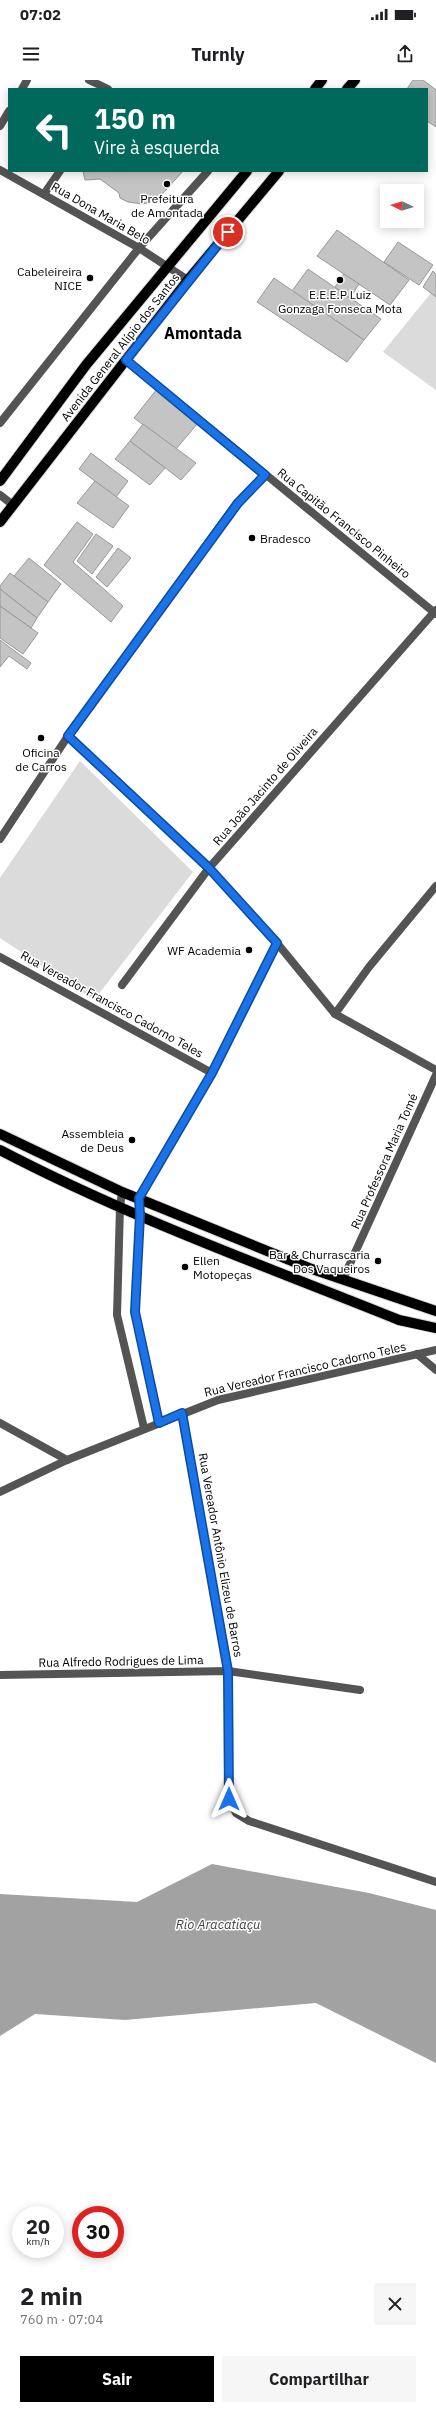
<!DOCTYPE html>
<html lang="pt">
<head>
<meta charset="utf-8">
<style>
  :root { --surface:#fff; --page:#f6f6f6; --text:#202124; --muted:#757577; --accent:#000 }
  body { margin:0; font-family:"IBM Plex Sans",sans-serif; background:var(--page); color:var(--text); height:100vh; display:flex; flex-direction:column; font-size:15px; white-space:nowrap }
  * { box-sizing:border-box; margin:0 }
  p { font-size:13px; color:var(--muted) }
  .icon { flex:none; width:22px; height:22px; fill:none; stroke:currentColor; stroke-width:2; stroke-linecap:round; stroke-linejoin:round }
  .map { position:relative; height:2190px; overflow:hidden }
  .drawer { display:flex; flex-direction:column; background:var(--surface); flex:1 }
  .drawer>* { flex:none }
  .guide { position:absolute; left:8px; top:8px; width:420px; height:84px; border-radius:0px; box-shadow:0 2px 10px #0003; background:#00695c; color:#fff; overflow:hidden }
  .needle { width:26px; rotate:275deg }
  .controls { position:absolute; left:380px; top:104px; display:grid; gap:8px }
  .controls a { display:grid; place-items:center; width:44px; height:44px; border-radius:0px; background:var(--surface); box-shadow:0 2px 10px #0003; font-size:20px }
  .speed { position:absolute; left:12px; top:2126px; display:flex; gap:8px; font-size:20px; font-weight:700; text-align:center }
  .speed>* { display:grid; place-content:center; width:52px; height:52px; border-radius:50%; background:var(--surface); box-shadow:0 2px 10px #0003; line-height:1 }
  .speed small { font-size:10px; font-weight:400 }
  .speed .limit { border:6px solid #d22; background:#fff; color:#111 }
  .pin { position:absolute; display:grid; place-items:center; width:34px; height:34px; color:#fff; margin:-17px; border:2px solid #fff; border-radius:50%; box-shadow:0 1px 4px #0007 }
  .me { position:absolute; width:44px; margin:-22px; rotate:0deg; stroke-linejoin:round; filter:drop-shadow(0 0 3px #0008) }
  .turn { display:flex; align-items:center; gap:14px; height:84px; padding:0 20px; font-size:18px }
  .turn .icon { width:52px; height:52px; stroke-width:2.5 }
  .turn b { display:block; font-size:28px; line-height:34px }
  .round { display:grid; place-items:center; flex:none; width:42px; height:42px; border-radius:0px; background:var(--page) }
  .overview { display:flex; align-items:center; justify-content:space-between; height:68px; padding:0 20px }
  h1 { font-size:24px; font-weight:800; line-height:30px }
  .cta { display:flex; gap:8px; margin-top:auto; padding:8px 20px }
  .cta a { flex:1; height:46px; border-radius:0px; background:var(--accent); color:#fff; font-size:16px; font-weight:800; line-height:46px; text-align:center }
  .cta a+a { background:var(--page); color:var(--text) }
  .status { display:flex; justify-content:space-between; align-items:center; height:28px; padding:0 20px; background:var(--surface); direction:ltr }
  .status svg { height:11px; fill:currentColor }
  header { display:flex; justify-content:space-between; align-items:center; height:52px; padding:0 20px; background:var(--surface); font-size:18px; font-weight:800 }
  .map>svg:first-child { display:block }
</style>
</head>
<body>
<div class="status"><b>07:02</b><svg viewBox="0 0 49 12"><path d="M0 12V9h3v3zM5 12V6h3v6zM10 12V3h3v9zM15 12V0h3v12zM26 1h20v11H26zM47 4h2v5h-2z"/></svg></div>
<header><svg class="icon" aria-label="menu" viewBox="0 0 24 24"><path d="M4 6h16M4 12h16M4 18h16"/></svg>Turnly<svg class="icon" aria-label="share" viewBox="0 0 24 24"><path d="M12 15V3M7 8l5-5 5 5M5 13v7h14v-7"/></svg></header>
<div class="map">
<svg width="436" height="2190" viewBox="0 0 436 2190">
  <rect width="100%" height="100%" fill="#fff"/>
  <g fill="#dbdbdb">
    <polygon points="431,213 436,217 436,310 383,272"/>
    <polygon points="80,681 193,792 94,920 0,858 0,798"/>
  </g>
  <polygon fill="#a2a2a2" points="212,1784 369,1813 436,1830 436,1983 316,1923 125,1940 35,1934 0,1956 0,1814 137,1822"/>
  <g fill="#c4c4c4" stroke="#989898">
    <polygon points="413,0 423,0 436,10 436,47 427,41 427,9 407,9"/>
    <polygon points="83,91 183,91 157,120 143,124 128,122 120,118 119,113 100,99 85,100"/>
    <polygon points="337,150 409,200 390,225 317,176"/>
    <polygon points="398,162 433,185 419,205 384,182"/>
    <polygon points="308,189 381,239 364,260 292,211"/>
    <polygon points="433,191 436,194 436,217 423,207"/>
    <polygon points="344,194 359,204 350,218 335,207"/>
    <polygon points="274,198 364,260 347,282 257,222"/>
    <polygon points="157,309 198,343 176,369 134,338"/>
    <polygon points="143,344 196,383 181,400 130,361"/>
    <polygon points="130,361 165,388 150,405 115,379"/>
    <polygon points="91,373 128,401 116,417 79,389"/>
    <polygon points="95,401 129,426 113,448 77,423"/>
    <polygon points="77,442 93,454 73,482 123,526 111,542 44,485"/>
    <polygon points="96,454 113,466 92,494 77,481"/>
    <polygon points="118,468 131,478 107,507 96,497"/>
    <polygon points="29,478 61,504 48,522 14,496"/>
    <polygon points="10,493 48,522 37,538 0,509 0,506"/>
    <polygon points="0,509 37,538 31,548 0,526"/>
    <polygon points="0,526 38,553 23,574 0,558"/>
    <polygon points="0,560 31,583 27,589 9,576 0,587"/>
  </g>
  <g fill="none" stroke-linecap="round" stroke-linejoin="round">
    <defs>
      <g id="primary">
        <polyline points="315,9 322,0"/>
        <polyline points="347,9 355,0"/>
        <polyline points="0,401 86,285 247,91"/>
        <polyline points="0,442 188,200 279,91"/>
        <polyline points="0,1054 122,1112 309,1188 436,1231"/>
        <path d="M0,1070c128,67 265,116 399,170l37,8"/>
      </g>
    </defs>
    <use href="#primary" stroke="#dbdbdb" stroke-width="12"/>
    <g stroke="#545454" stroke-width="8">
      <polyline points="89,0 108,9"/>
      <polyline points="22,9 27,0"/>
      <polyline points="0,46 9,31"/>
      <polyline points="0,90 139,168 188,200"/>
      <polyline points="44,114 60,91"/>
      <polyline points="126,280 436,534"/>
      <polyline points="0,343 139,168 208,91"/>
      <polyline points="0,415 13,425"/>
      <polyline points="68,656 209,788 277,863 335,934 436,990"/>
      <polyline points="0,759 68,656 237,423 265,395"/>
      <polyline points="0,877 212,993"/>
      <polyline points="122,905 209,788 436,530"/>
      <polyline points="335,934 369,887 436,806"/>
      <polyline points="122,1112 120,1127 117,1235 144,1348"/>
      <polyline points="343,1199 436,995"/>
      <polyline points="417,1274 436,1290"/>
      <polyline points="182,1333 228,1591 229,1719 236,1733 249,1741 436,1802"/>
      <polyline points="0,1343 67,1380"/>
      <polyline points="159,1343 135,1232 140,1135 139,1118 212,993 277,863"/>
      <polyline points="0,1412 67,1380 218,1320 436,1270"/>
      <polyline points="0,1595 228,1591 360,1610"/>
    </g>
    <use href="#primary" stroke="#000" stroke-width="10"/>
  </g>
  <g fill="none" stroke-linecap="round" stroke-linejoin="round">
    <defs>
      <polyline id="route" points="228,152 126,280 265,395 238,423 68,656 209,788 277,863 212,993 139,1118 140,1135 135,1232 159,1343 182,1333 228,1591 229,1719"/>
    </defs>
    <use href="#route" stroke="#114b97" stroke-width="10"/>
    <use href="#route" stroke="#1a73e8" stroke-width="7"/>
  </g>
  <g fill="#000" stroke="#fff" stroke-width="1.5">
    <circle cx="167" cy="104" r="4"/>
    <circle cx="90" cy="198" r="4"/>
    <circle cx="340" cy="200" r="4"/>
    <circle cx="252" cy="458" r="4"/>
    <circle cx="41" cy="658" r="4"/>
    <circle cx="249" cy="870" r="4"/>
    <circle cx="132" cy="1060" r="4"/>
    <circle cx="378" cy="1181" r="4"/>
    <circle cx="185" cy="1187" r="4"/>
  </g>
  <g text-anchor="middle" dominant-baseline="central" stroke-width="3" stroke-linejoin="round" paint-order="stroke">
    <g font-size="12" fill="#000" stroke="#fff" text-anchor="end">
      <text x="167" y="118" text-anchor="middle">Prefeitura<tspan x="167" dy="14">de Amontada</tspan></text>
      <text x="82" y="191">Cabeleireira<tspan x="82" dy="14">NICE</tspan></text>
      <text x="340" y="214" text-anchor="middle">E.E.E.P Luiz<tspan x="340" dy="14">Gonzaga Fonseca Mota</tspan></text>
      <text x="260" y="458" text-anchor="start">Bradesco</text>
      <text x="41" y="672" text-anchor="middle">Oficina<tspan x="41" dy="14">de Carros</tspan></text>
      <text x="241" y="870">WF Academia</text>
      <text x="124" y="1053">Assembleia<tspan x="124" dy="14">de Deus</tspan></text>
      <text x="370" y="1174">Bar &amp; Churrascaria<tspan x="370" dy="14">Dos Vaqueiros</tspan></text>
      <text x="193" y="1180" text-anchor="start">Ellen<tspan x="193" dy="14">Motopeças</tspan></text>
    </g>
    <g font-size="12" fill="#000" stroke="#fff">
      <text transform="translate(101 133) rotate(30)">Rua Dona Maria Belo</text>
      <text transform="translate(120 267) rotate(-52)">Avenida General Alípio dos Santos</text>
      <text transform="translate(344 443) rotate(39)">Rua Capitão Francisco Pinheiro</text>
      <text transform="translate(265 706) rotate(-49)">Rua João Jacinto de Oliveira</text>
      <text transform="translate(112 924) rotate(29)">Rua Vereador Francisco Cadorno Teles</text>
      <text transform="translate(384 1081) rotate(-66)">Rua Professora Maria Tomé</text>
      <text transform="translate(305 1289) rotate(-13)">Rua Vereador Francisco Cadorno Teles</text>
      <text transform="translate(221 1475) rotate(80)">Rua Vereador Antônio Elizeu de Barros</text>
      <text transform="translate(121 1581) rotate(-1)">Rua Alfredo Rodrigues de Lima</text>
    </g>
    <g font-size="13" font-style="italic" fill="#434343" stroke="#fff">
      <text x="218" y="1844">Rio Aracatiaçu</text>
    </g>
    <g font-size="16" font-weight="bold" fill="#000" stroke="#fff">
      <text x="203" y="253">Amontada</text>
    </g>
  </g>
</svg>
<div class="controls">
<a><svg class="needle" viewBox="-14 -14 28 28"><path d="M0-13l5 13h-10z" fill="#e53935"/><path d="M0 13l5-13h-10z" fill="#757577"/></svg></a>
</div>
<div class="speed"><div>20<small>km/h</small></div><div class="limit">30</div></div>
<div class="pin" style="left:228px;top:152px;background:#d93025"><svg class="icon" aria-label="arrive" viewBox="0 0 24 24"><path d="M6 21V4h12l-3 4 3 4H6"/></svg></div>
<svg class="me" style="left:229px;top:1719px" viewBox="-20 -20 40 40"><path d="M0-17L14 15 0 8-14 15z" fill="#1a73e8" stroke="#fff" stroke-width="4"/></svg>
<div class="guide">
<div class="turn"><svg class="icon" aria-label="left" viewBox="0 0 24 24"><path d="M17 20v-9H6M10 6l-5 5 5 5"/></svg><div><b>150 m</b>Vire à esquerda</div></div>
</div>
</div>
<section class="drawer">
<div class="overview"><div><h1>2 min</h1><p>760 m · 07:04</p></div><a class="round"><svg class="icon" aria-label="close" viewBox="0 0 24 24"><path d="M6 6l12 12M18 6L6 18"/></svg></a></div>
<div class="cta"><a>Sair</a><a>Compartilhar</a></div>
</section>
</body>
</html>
